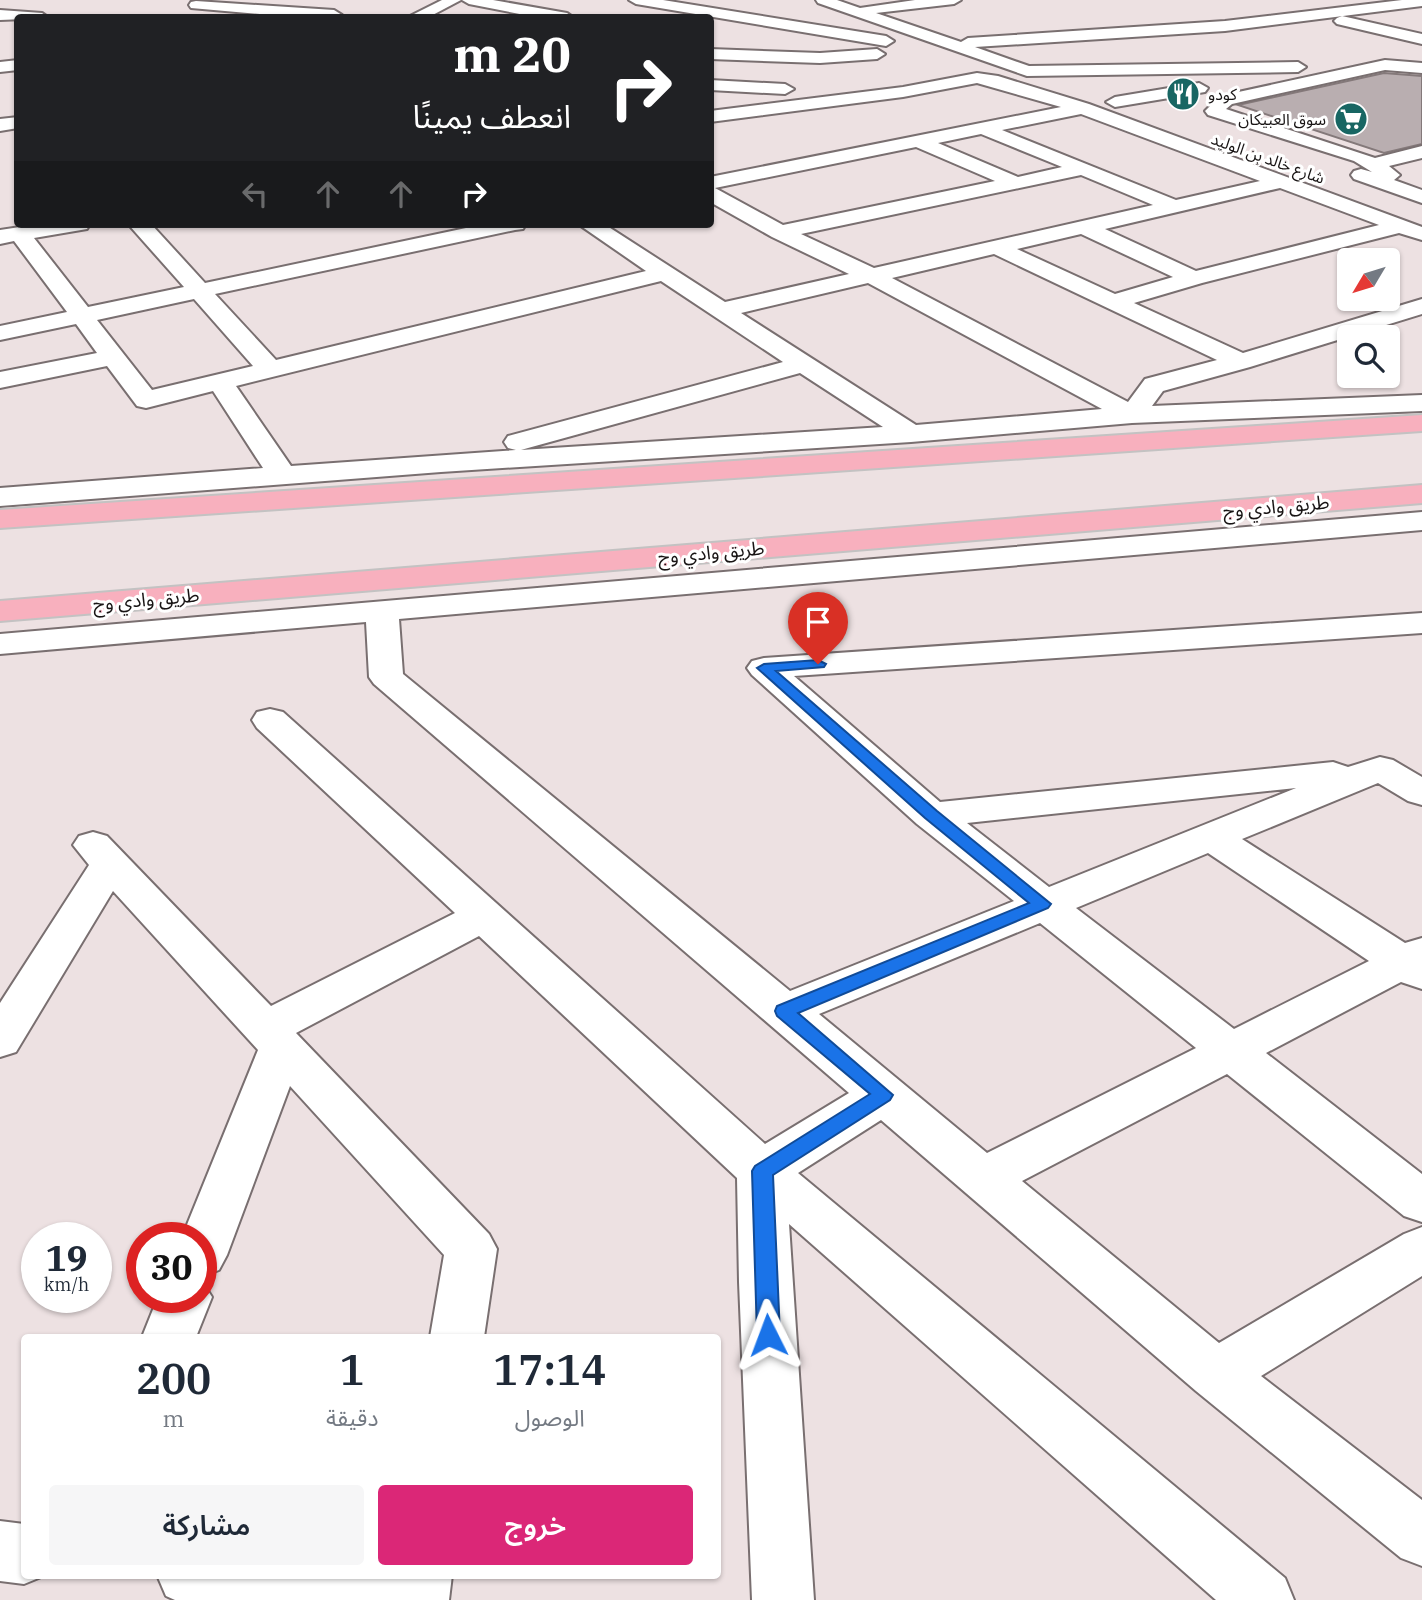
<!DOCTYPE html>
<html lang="ar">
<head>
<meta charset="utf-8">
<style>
  :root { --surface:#fff; --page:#f6f6f7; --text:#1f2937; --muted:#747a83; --accent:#db2777 }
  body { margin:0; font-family:"IBM Plex Serif","Noto Sans Arabic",serif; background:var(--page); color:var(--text); direction:rtl; height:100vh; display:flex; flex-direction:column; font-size:26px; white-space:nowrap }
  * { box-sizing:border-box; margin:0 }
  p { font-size:23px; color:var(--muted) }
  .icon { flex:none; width:38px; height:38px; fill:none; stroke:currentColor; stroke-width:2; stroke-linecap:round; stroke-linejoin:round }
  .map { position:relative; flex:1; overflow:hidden; direction:ltr }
  .panel { position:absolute; left:21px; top:1334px; width:700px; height:245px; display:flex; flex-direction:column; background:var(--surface); border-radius:7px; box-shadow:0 2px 5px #0004; direction:rtl }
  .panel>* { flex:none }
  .guide { position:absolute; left:14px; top:14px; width:700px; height:214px; border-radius:7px; box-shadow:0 2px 5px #0004; direction:rtl; background:#202124; color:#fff; overflow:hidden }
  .needle { width:46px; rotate:232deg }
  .fabs { position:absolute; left:1337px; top:248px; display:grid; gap:14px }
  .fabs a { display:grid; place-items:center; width:63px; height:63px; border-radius:7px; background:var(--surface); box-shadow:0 2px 5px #0004; font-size:35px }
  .speed { position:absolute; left:21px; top:1222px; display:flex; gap:14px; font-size:35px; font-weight:700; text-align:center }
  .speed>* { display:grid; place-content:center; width:91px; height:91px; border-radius:50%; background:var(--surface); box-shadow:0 2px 5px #0004; line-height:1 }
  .speed small { font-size:18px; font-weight:400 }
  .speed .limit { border:10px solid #d22; background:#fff; color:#111 }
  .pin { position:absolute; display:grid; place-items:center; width:60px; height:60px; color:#fff; margin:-72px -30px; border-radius:50% 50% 50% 0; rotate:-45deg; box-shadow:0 0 7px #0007 }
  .pin .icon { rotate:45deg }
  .me { position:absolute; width:77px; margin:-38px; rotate:357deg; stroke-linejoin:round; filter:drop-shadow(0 0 5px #0008) }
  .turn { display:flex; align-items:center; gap:24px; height:147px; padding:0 28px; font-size:32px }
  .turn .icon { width:91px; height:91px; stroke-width:2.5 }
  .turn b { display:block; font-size:49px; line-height:60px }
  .lanes { display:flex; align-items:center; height:66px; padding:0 28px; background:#0003; justify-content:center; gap:35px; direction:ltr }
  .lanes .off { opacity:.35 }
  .eta { display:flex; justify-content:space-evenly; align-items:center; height:119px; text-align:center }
  .eta b { font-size:42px; font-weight:600; line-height:49px }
  .action { display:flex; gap:14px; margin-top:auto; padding:14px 28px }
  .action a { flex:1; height:80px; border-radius:7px; background:var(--accent); color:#fff; font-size:28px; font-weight:600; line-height:80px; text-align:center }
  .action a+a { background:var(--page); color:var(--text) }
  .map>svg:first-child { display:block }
</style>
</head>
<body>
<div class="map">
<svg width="1422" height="1600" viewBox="0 0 1422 1600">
  <rect width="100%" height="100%" fill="#ede1e2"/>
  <polygon fill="#b9aeb0" stroke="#84797a" stroke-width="2" points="1384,73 1422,76 1422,144 1384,153 1238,105"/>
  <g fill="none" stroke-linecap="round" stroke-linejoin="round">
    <defs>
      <g id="minor">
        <polygon points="442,0 461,0 427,18 406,18"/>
        <polygon points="462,0 493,0 567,13 574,18 540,18 469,4"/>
        <polygon points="629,0 663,0 886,36 894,41 886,46 636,4"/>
        <polygon points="816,0 837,0 860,8 915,0 961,0 954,4 876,13 961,42 968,38 1225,21 1402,0 1422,0 1422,6 1225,31 975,47 1029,66 1298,62 1306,67 1298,72 1027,76 818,3"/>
        <polygon points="196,1 334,10 342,15 340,18 306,18 191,8 189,5 191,2"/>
        <polygon points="0,10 42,13 49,18 0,20"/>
        <polygon points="1342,16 1422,34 1422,44 1337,24 1334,21 1337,18"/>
        <polygon points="710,49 820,53 877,49 885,54 877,59 820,63 710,59"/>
        <polygon points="18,60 18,70 0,72 0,62"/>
        <polygon points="1385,60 1422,63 1422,73 1385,70 1232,104 1226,109 1375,158 1422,146 1422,158 1389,166 1400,175 1394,180 1422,190 1422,203 1354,179 1351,175 1354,171 1361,169 1372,172 1354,161 1208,115 1205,111 1220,96"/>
        <path d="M977,73l21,3 91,28 333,123v13l-23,-7 -197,50 -68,20 109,50 179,-54v15l-172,53 -87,24 -11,15 270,-11v16l-290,12 -221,19 -470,30 -441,34v-18l263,-20 -50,-77 -67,17 -9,-2 -30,-40 -107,22v-16l97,-19 -21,-29 -76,16v-14l67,-14 -53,-71 -14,3v-14l40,-6h50l-3,5 -53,9 54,69 96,-20 -56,-63h23l54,59 280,-59h41l-3,5 -8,1 -300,64 61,66 370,-89 -68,-47h26l121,78 124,-28 -77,-37 -62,-35v-25l351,-70 -84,-24 -74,14 -193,25v-11l193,-24zM1081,114l179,67 -84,19 -174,-70zM981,134l81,33 -44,10 -80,-34zM916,147l79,34 -212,44 -68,-37zM1081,175l72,30 -279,63 -73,-34zM1280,188l99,37 -183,46 -91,-42zM1081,234l92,43 -58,17 -98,-45zM994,254l223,106 -72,19 -17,23 -236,-124zM661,281l122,81 -275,74 -4,6 4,6 8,2 -225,16 -55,-80zM868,283l234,126 -186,16 -175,-112zM194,299l59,67 -101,24 -55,-70zM800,373l83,54 -362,23 7,-2z"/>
        <polygon points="710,80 785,84 794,89 785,94 710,90"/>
        <polygon points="1199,83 1208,88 1205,92 1115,107 1106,102 1115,97"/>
        <polygon points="18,117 18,128 0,131 0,119"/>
        <path d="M1422,512v18l-1023,89 4,55 387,317 224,-90 -97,-77 -165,-149 -5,-7 5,-7 12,-3 658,-45v20l-628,43 146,126 393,-40 15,5 32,-10 13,3 29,17v28l-14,-4 -30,-18 -136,56 163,104 17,-5v51l-21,-7 -135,71 156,121v48l-18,-6 -177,-142 -205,107 197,162 185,-109 18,-7v49l-161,100 161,124v66l-21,-8 -205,-167 -315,-271 -83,53 487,405 9,22h-78l-427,-376 25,376h-62l-13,-318 -2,-104 -258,-242 -183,97 193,201 8,15 -13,88h-54l14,-82 -154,-169 -63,169 -8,15 -18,7v-40h-19l76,-187 -145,-159 -97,161 -16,5v-54l89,-138 -16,-20 6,-9 14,-4 14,4 164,170 184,-93 -198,-185 -5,-8 5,-8 13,-3 13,3 482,432 84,-51 -475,-409 -5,-7 -3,-55 -366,32v-20zM1296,788l-247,99 -82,-64zM1208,853l161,108 -135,68 -158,-121zM1040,923l156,125 -209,105 -168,-139z"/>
        <polygon points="201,1280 212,1297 196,1337 142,1337 158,1297 201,1297"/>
        <polygon points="0,1521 24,1524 24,1575 46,1575 24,1584 0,1581"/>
        <polygon points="157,1575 452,1575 449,1600 175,1600 166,1596"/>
      </g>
      <g id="major">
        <polygon points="1422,415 1422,431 0,528 0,510"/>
        <polygon points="1422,485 1422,503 0,621 0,601"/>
      </g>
    </defs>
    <use href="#minor" stroke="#796f70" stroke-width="4"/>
    <use href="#major" stroke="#c3c2c2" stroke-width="4"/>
    <use href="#minor" fill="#fff" fill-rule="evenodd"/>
    <use href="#major" fill="#f8b0be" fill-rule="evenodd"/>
  </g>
  <polygon fill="#1a73e8" stroke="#114b97" stroke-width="2" points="818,660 826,664 824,667 776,671 937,811 1051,904 1048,908 798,1013 893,1095 890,1100 773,1175 780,1335 776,1342 768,1345 760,1342 757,1335 752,1171 755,1166 870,1094 777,1016 775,1011 777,1006 1029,903 925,818 757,668 764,664"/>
  <defs>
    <symbol id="restaurant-disc" viewBox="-11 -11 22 22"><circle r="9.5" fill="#186663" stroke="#fff"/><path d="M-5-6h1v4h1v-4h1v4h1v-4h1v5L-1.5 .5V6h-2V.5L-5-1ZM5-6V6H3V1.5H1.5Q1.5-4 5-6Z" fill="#fff"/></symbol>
    <symbol id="supermarket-disc" viewBox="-11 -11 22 22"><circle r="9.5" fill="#186663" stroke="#fff"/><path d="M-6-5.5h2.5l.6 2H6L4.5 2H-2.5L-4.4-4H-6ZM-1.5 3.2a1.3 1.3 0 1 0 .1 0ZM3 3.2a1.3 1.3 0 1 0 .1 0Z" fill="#fff"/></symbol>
  </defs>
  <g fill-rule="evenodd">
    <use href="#restaurant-disc" x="1164" y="75" width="38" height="38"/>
    <use href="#supermarket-disc" x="1332" y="100" width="38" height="38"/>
  </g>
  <g text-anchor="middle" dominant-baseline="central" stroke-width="6" stroke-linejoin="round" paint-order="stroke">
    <g font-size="16" fill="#181414" stroke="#fff" text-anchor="start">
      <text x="1208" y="94">كودو</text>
      <text x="1326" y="119" text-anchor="end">سوق العبيكان</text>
    </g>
    <g font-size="16" fill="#181414" stroke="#fff">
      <text transform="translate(1268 158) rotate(20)">شارع خالد بن الوليد</text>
    </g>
    <g font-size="19" fill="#181414" stroke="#fff">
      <text transform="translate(1276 506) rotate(-5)">طريق وادي وج</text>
      <text transform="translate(711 552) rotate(-5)">طريق وادي وج</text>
      <text transform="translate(146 599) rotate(-5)">طريق وادي وج</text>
    </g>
  </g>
</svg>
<div class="fabs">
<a><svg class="needle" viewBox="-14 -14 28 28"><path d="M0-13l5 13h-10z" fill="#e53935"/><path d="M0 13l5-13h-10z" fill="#747a83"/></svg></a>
<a><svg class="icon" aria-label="search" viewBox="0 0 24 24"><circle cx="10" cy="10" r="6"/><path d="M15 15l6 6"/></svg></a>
</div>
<div class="speed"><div>19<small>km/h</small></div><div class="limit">30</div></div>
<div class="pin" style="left:818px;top:664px;background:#d93025"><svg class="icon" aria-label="arrive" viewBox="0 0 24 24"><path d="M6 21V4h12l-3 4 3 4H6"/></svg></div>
<svg class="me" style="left:768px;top:1335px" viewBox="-20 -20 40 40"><path d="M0-17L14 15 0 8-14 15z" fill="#1a73e8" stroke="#fff" stroke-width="4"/></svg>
<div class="guide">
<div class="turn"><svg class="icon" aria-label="right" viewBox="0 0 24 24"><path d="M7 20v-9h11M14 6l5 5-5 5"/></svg><div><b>20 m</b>انعطف يمينًا</div></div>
<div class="lanes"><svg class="icon off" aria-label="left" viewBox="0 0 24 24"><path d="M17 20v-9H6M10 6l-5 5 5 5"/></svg><svg class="icon off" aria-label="ahead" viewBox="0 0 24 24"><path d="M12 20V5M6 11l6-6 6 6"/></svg><svg class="icon off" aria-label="ahead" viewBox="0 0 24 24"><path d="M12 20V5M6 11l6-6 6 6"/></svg><svg class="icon" aria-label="right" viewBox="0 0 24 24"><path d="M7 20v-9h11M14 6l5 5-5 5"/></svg></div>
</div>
<section class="panel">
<div class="eta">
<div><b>17:14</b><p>الوصول</p></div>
<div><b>1</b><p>دقيقة</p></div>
<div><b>200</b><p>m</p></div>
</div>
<div class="action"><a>خروج</a><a>مشاركة</a></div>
</section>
</div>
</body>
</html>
